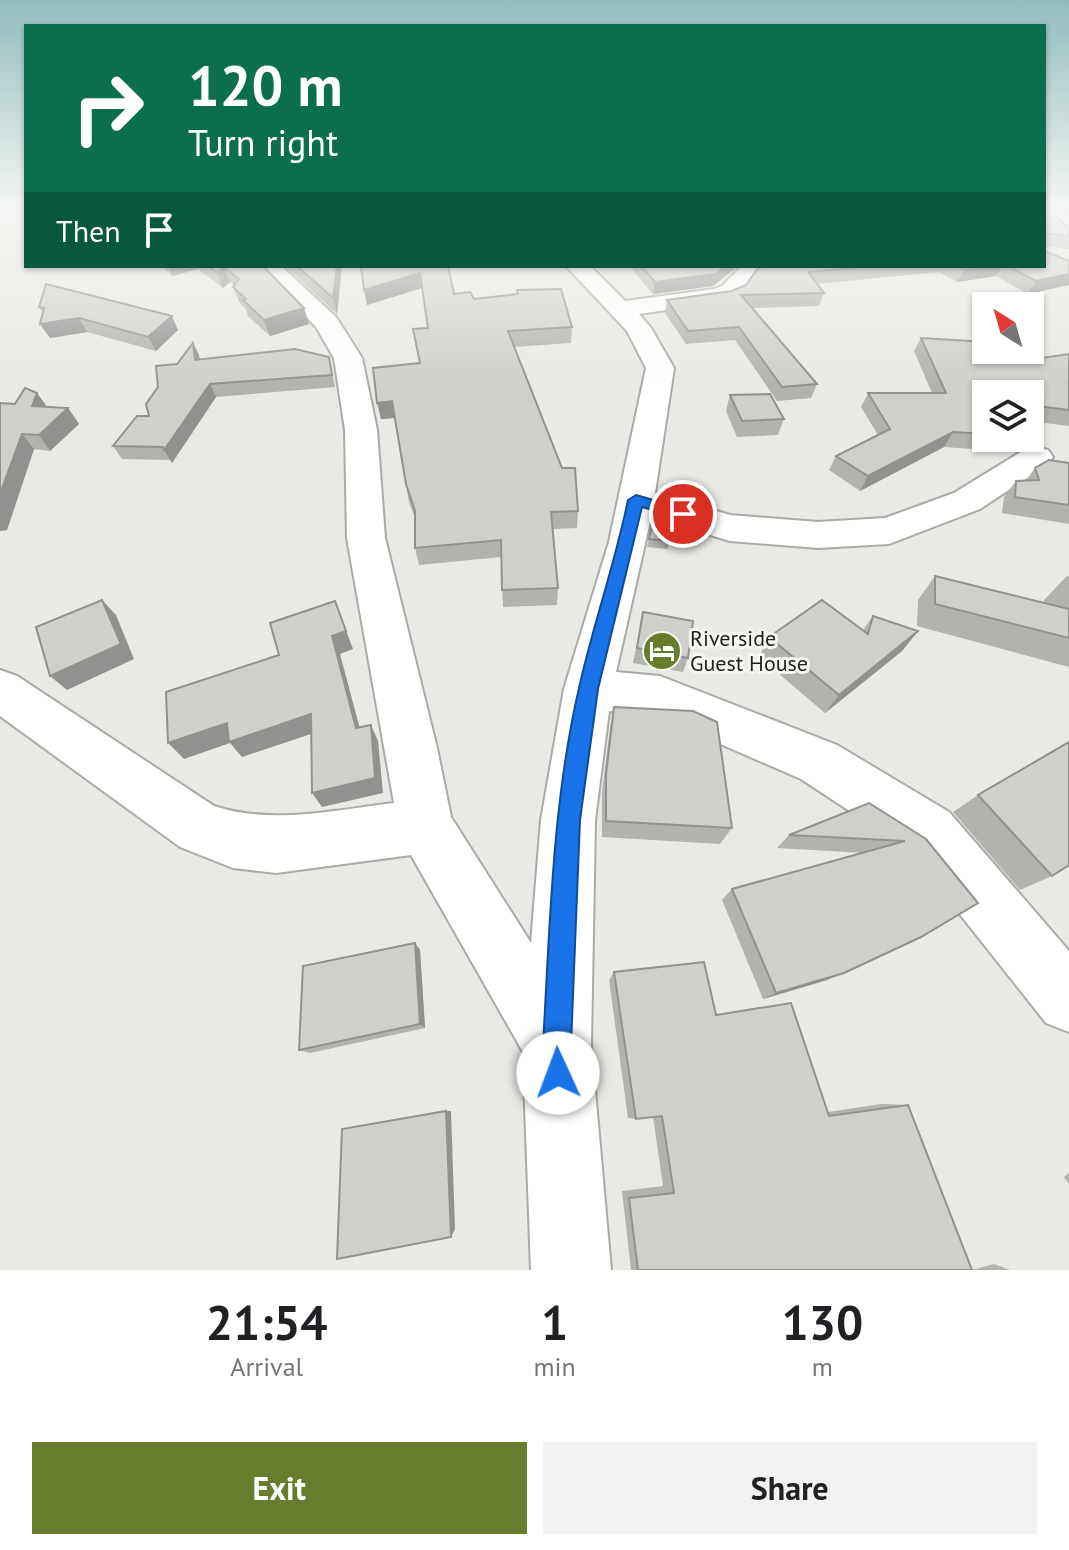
<!DOCTYPE html>
<html lang="en">
<head>
<meta charset="utf-8">
<style>
  :root { --surface:#fff; --page:#f2f2f2; --text:#202124; --muted:#757577; --accent:#677c2d }
  body { margin:0; font-family:"PT Sans",sans-serif; background:var(--page); color:var(--text); height:100vh; display:flex; flex-direction:column; font-size:30px; white-space:nowrap }
  * { box-sizing:border-box; margin:0 }
  p { font-size:26px; color:var(--muted) }
  .icon { flex:none; width:44px; height:44px; fill:none; stroke:currentColor; stroke-width:2; stroke-linecap:round; stroke-linejoin:round }
  .map { position:relative; height:1270px; overflow:hidden }
  .sheet { display:flex; flex-direction:column; background:var(--surface); flex:1 }
  .sheet>* { flex:none }
  .banner { position:absolute; left:24px; top:24px; width:1022px; height:244px; border-radius:0px; box-shadow:0 2px 6px #0004; background:#0b6e4f; color:#fff; overflow:hidden }
  .needle { width:52px; rotate:323deg }
  .controls { position:absolute; left:972px; top:292px; display:grid; gap:16px }
  .controls a { display:grid; place-items:center; width:72px; height:72px; border-radius:0px; background:var(--surface); box-shadow:0 2px 6px #0004; font-size:40px }
  .pin { position:absolute; display:grid; place-items:center; width:68px; height:68px; color:#fff; margin:-34px; border:4px solid #fff; border-radius:50%; box-shadow:0 2px 8px #0007 }
  .me { position:absolute; width:88px; margin:-44px; rotate:358deg; stroke-linejoin:round; filter:drop-shadow(0 0 6px #0008) }
  .turn { display:flex; align-items:center; gap:28px; height:168px; padding:0 32px; font-size:36px }
  .turn .icon { width:104px; height:104px; stroke-width:2.5 }
  .turn b { display:block; font-size:56px; line-height:68px }
  .then { display:flex; align-items:center; height:76px; padding:0 32px; background:#0003; gap:16px; font-size:30px }
  .eta { display:flex; justify-content:space-evenly; align-items:center; height:136px; text-align:center }
  .eta b { font-size:48px; font-weight:600; line-height:56px }
  .cta { display:flex; gap:16px; margin-top:auto; padding:16px 32px }
  .cta a { flex:1; height:92px; border-radius:0px; background:var(--accent); color:#fff; font-size:32px; font-weight:600; line-height:92px; text-align:center }
  .cta a+a { background:var(--page); color:var(--text) }
  .map>svg:first-child { display:block }
</style>
</head>
<body>
<div class="map">
<svg width="1069" height="1270" viewBox="0 0 1069 1270">
  <rect width="100%" height="100%" fill="#e8eae5"/>
  <g fill="none" stroke-linecap="round" stroke-linejoin="round">
    <defs>
      <path id="minor" d="M257,266h24l55,51 26,41 15,72 8,108 52,210 14,69 80,126 10,-123 23,-131 45,-147 37,-174 -19,-37 -61,-65h24l35,35 89,-12 8,-3 20,-20h63l-3,5 -49,7 -13,18 -12,5 -89,13 12,14 23,40 -19,125 75,22 88,7 67,-4 69,-25 70,-43 12,-3 12,3 5,7 -5,7 -68,45 -91,35 -71,4 -88,-7 -79,-24 -35,155 44,4 177,69 112,67 120,139v81l-23,-9 -137,-173 -108,-71 -145,-63 -47,-5 -14,109 -4,225 20,225h-80l-8,-218 -112,-197 -135,18 -43,-5 -53,-21 -180,-131v-46l17,6 197,130c58,19 121,4 180,-3l-47,-265 -2,-108 -11,-72 -18,-31z"/>
    </defs>
    <use href="#minor" stroke="#a9aba7" stroke-width="4"/>
    <use href="#minor" fill="#fff" fill-rule="evenodd"/>
  </g>
  <g fill="#b2b3af">
    <polygon points="1044,206 1047,207 1067,228 1069,229 1069,249 1044,246"/>
    <polygon points="1061,206 1069,206 1069,217"/>
    <polygon points="1069,261 1028,294 996,276 957,282 939,272 816,284 824,293 819,306 752,308 817,384 811,398 777,401 735,340 686,344 665,313 667,300 732,291 746,285 775,266 1044,266"/>
    <polygon points="161,266 263,266 309,324 270,336 248,316 246,309 239,302 233,287 234,285 230,282 223,288 198,269 172,276"/>
    <polygon points="285,266 342,266 337,314"/>
    <polygon points="361,266 572,327 571,343 514,347 578,511 577,528 553,529 558,588 557,605 503,607 501,557 419,565 415,548 415,518 409,502 395,418 381,419 419,363 428,328 422,288 367,305"/>
    <polygon points="629,266 738,266 713,286 653,294"/>
    <polygon points="39,307 178,330 156,351 87,332 50,338 40,324 43,313"/>
    <polygon points="921,338 984,342 986,339 986,350 1042,358 1069,354 1069,426 1030,421 1030,394 986,394 986,438 1026,438 1016,452 944,447 860,491 829,470 836,456 878,435 861,407 868,393 932,393 914,351"/>
    <polygon points="193,343 199,355 200,361 329,357 335,387 216,397 172,463 170,460 122,459 113,446 149,416 177,364"/>
    <polygon points="730,395 784,419 778,435 737,437 726,411"/>
    <polygon points="0,403 68,408 79,424 50,451 34,449 7,530 0,531"/>
    <polygon points="1069,463 1069,524 1002,513 1004,497 1016,481 1026,480 1035,468"/>
    <polygon points="655,513 670,541 668,549 647,547"/>
    <polygon points="935,576 1044,603 1044,600 1067,576 1069,577 1069,667 917,626 918,600"/>
    <polygon points="643,612 688,658 683,672 633,663"/>
    <polygon points="873,616 918,631 902,651 825,713 759,657 769,637 863,630"/>
    <polygon points="614,707 732,828 720,844 602,837 602,792 610,728"/>
    <polygon points="978,795 1052,876 1020,890 953,812"/>
    <polygon points="789,835 926,839 827,980 763,999 722,900 732,889 864,853 777,848"/>
    <polygon points="415,943 420,950 425,1028 310,1053 299,1050"/>
    <polygon points="614,972 716,1015 828,1112 881,1104 908,1105 972,1270 631,1270 622,1191 663,1186 653,1117 636,1119 628,1118 609,980"/>
    <polygon points="1069,1173 1069,1184 1064,1177"/>
    <polygon points="994,1264 1010,1270 972,1270"/>
  </g>
  <g fill="#91928f">
    <polygon points="168,266 197,266 198,269 172,276"/>
    <polygon points="337,266 342,266 337,314 333,298"/>
    <polygon points="726,266 738,266 713,286 653,294 655,282"/>
    <polygon points="987,266 1002,266 996,276 957,282 964,270"/>
    <polygon points="224,267 230,282 223,288 217,273"/>
    <polygon points="420,273 422,288 367,305 364,290"/>
    <polygon points="1069,274 1069,285 1028,294 1036,281"/>
    <polygon points="304,308 309,324 270,336 264,320"/>
    <polygon points="172,316 178,330 156,351 148,337"/>
    <polygon points="79,318 87,332 50,338 40,324"/>
    <polygon points="193,343 199,355 201,373 195,360"/>
    <polygon points="210,384 216,397 172,463 164,450"/>
    <polygon points="37,393 48,408 32,406"/>
    <polygon points="392,401 395,418 381,419 377,403"/>
    <polygon points="68,408 79,424 50,451 39,435"/>
    <polygon points="953,432 944,447 860,491 868,476"/>
    <polygon points="22,434 34,449 7,530 0,531 0,494"/>
    <polygon points="102,600 116,615 134,659 67,690 50,676"/>
    <polygon points="335,601 353,649 340,654 364,744 356,728 332,636"/>
    <polygon points="918,631 902,651 825,713 839,695"/>
    <polygon points="311,714 320,731 242,757 230,743 184,759 168,743 227,723"/>
    <polygon points="371,725 378,741 383,793 322,807 312,793"/>
    <polygon points="415,943 420,950 425,1028 420,1024"/>
    <polygon points="844,973 827,980 763,999 776,993"/>
    <polygon points="446,1111 451,1111 455,1229 451,1237"/>
  </g>
  <g fill="#cfd0cc" stroke="#91928f" stroke-width="2">
    <polygon points="1044,206 1048,206 1067,228 1069,229 1069,236 1044,233"/>
    <polygon points="1044,251 1069,261 1069,274 1036,281 1008,266 1044,266"/>
    <polygon points="209,266 263,266 304,308 264,320 243,300 246,299 233,287 239,279 224,267 217,273"/>
    <polygon points="297,266 337,266 333,298"/>
    <polygon points="361,266 448,266 454,294 470,292 474,299 518,294 517,290 561,289 572,327 508,331 562,468 575,468 578,511 551,512 558,588 502,590 501,540 415,548 415,511 406,484 392,401 377,403 373,368 420,363 413,329 428,328 420,273 364,290"/>
    <polygon points="641,266 726,266 716,274 655,282"/>
    <polygon points="775,266 879,266 808,272 824,293 741,295 817,384 782,387 739,327 688,331 667,300 732,291 746,285 758,268"/>
    <polygon points="956,266 987,266 964,270"/>
    <polygon points="46,284 172,316 148,337 79,318 40,324 44,308 39,307"/>
    <polygon points="921,338 986,342 986,350 1030,350 1030,346 1035,346 1042,358 1069,354 1069,410 1030,405 1030,394 986,394 986,434 953,432 868,476 836,456 890,429 868,393 946,393"/>
    <polygon points="193,343 195,360 295,349 329,357 332,375 210,384 164,450 163,447 113,446 137,416 149,416 146,404 158,387 156,366 177,364"/>
    <polygon points="25,388 37,393 32,406 68,408 39,435 22,434 0,494 0,403 15,404"/>
    <polygon points="770,394 784,419 742,421 730,395"/>
    <polygon points="1049,460 1069,463 1069,505 1015,497 1016,481 1039,480 1035,468"/>
    <polygon points="655,513 671,517 670,541 649,539"/>
    <polygon points="935,576 1069,609 1069,638 935,604"/>
    <polygon points="102,600 121,644 50,676 36,627"/>
    <polygon points="822,600 868,634 873,616 918,631 839,695 769,637"/>
    <polygon points="335,601 346,631 332,636 356,728 371,725 375,778 312,793 311,714 229,742 227,723 168,743 166,692 279,655 270,623"/>
    <polygon points="643,612 693,621 688,658 637,648"/>
    <polygon points="614,707 693,711 717,722 732,828 606,821 606,774"/>
    <polygon points="1069,742 1069,865 1052,876 978,795"/>
    <polygon points="869,803 926,839 978,903 921,937 844,973 776,993 732,889 905,841 789,835"/>
    <polygon points="415,943 420,1024 299,1050 303,966"/>
    <polygon points="704,962 716,1015 791,1003 829,1116 908,1105 972,1270 638,1270 629,1198 674,1193 662,1116 636,1119 614,972"/>
    <polygon points="446,1111 451,1237 337,1259 342,1129"/>
  </g>
  <linearGradient id="sky" x2="0" y2="1"><stop stop-color="#91bcbc"/><stop offset="0.54" stop-color="#f5f6f3"/><stop offset="1" stop-color="#f5f6f3" stop-opacity="0"/></linearGradient>
  <rect width="1069" height="384" fill="url(#sky)"/>
  <path fill="#1a73e8" stroke="#114b97" stroke-width="2" d="M636,495l52,15 2,4 -7,5 -41,-12 -44,182 -18,131 -9,225 2,28 -4,10 -11,4 -10,-4 -4,-10 -1,-28c7,-119 9,-240 36,-357 14,-63 36,-124 49,-188z"/>
  <defs>
    <symbol id="hotel-disc" viewBox="-11 -11 22 22"><circle r="9.5" fill="#677c2d" stroke="#f5f7f3"/><path d="M-6-4.5h1.5V1H6V5H4.5V3h-9V5H-6ZM-4 0a1.8 1.8 0 1 1 3.6 0ZM.5 0V-2.5h3Q6-2.5 6 0Z" fill="#fff"/></symbol>
  </defs>
  <g fill-rule="evenodd">
    <use href="#hotel-disc" x="640" y="629" width="44" height="44"/>
  </g>
  <g text-anchor="middle" dominant-baseline="central" stroke-width="6" stroke-linejoin="round" paint-order="stroke">
    <g font-size="22" fill="#1e1f1d" stroke="#f5f7f3" text-anchor="start">
      <text x="690" y="638">Riverside<tspan x="690" dy="25">Guest House</tspan></text>
    </g>
  </g>
</svg>
<div class="controls">
<a><svg class="needle" viewBox="-14 -14 28 28"><path d="M0-13l5 13h-10z" fill="#e53935"/><path d="M0 13l5-13h-10z" fill="#757577"/></svg></a>
<a><svg class="icon" aria-label="layers" viewBox="0 0 24 24"><path d="M12 4l9 5-9 5-9-5zM3 14l9 5 9-5"/></svg></a>
</div>
<div class="pin" style="left:683px;top:514px;background:#d93025"><svg class="icon" aria-label="arrive" viewBox="0 0 24 24"><path d="M6 21V4h12l-3 4 3 4H6"/></svg></div>
<svg class="me" style="left:558px;top:1073px" viewBox="-20 -20 40 40"><circle r="19" fill="#fff"/><path d="M0-13L10 11 0 6-10 11z" fill="#1a73e8"/></svg>
<div class="banner">
<div class="turn"><svg class="icon" aria-label="right" viewBox="0 0 24 24"><path d="M7 20v-9h11M14 6l5 5-5 5"/></svg><div><b>120 m</b>Turn right</div></div>
<div class="then">Then<svg class="icon" aria-label="arrive" viewBox="0 0 24 24"><path d="M6 21V4h12l-3 4 3 4H6"/></svg></div>
</div>
</div>
<section class="sheet">
<div class="eta">
<div><b>21:54</b><p>Arrival</p></div>
<div><b>1</b><p>min</p></div>
<div><b>130</b><p>m</p></div>
</div>
<div class="cta"><a>Exit</a><a>Share</a></div>
</section>
</body>
</html>
